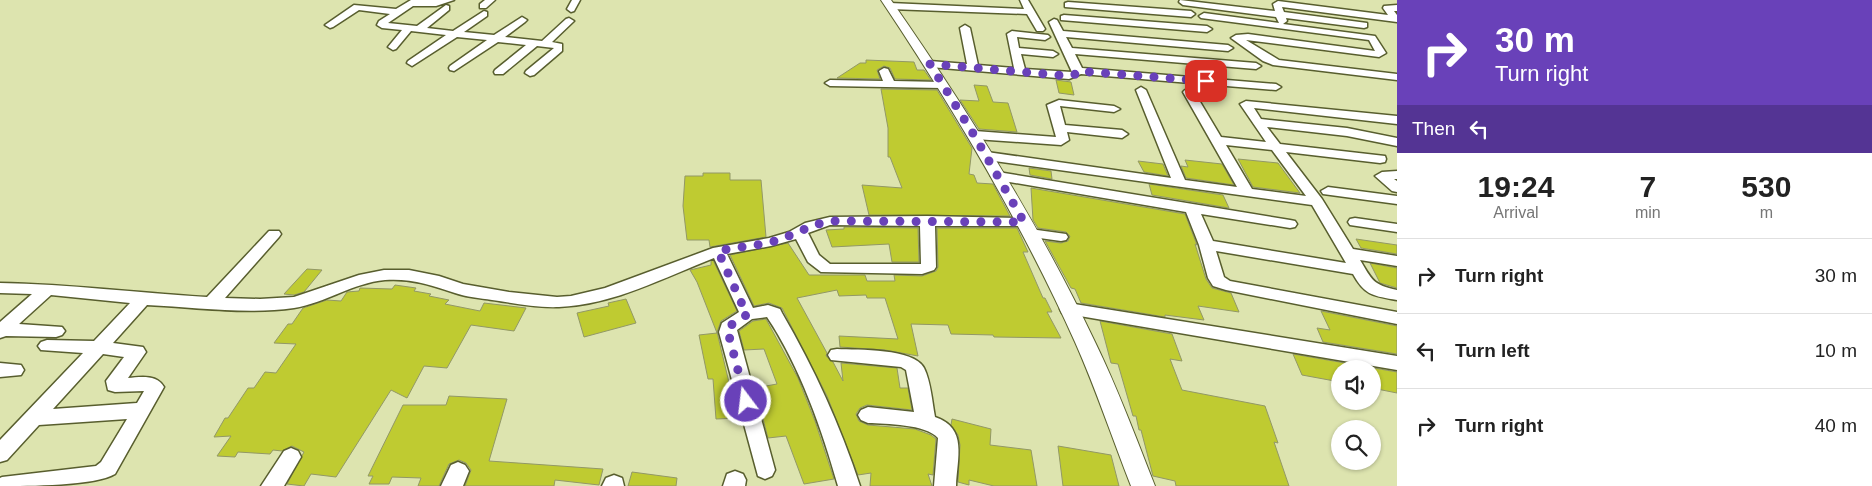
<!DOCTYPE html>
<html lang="en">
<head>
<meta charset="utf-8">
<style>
  :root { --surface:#fff; --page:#f2f2f2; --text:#222; --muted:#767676; --line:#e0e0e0 }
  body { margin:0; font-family:Helvetica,sans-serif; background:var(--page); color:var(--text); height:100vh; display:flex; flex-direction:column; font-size:19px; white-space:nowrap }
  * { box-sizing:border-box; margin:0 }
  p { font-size:16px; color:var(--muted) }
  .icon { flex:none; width:28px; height:28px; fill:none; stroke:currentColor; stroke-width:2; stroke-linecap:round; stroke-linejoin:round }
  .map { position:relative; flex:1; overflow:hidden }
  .sheet { display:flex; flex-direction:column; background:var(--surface); width:475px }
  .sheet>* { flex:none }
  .hud { background:#6941b9; color:#fff; overflow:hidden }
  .fabs { position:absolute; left:1331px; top:360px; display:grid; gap:10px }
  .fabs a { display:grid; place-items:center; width:50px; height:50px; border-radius:50%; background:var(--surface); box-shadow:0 1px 4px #0004; font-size:25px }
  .pin { position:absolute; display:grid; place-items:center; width:42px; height:42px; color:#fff; margin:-21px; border-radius:10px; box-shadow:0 2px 8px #0006 }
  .me { position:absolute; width:55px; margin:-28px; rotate:345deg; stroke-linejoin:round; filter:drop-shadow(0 0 4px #0008) }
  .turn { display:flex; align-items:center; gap:18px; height:105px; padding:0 15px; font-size:22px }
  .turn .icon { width:65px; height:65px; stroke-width:2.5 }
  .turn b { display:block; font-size:35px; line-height:42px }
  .then { display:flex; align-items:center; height:48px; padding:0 15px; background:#0003; gap:10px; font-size:19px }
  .eta { display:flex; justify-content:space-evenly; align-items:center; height:85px; text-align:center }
  .eta b { font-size:30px; font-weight:700; line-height:35px }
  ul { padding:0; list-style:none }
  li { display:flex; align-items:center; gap:15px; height:75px; padding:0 15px; border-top:1px solid var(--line) }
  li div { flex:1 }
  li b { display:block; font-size:19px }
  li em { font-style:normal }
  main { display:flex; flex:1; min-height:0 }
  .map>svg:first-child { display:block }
</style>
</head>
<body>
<main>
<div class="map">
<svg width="1397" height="486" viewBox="0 0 1397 486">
  <rect width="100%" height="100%" fill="#dde4af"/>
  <g fill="#bfcb31" stroke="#929866">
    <polygon points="866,60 914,62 917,70 924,70 931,80 895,79 890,68 884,66 877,70 880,79 837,78 860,63 866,63"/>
    <polygon points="1056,80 1071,82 1074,95 1059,93"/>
    <polygon points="974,85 987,86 993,102 1008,103 1017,132 979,129 960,100 979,101"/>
    <polygon points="881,89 937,90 972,148 969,174 974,175 977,183 993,184 1010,216 869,215 862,185 902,188 890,157 888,157 888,128"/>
    <polygon points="1238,159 1278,163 1300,193 1253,187"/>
    <polygon points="1185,160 1222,164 1234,185 1186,178 1181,166 1188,167"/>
    <polygon points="1138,161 1163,164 1168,176 1144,172"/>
    <polygon points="1029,168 1051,171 1052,179 1030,175"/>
    <polygon points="703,173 730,173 730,180 761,180 766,237 710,247 709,240 687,240 683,206 685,176 703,176"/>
    <polygon points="1149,184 1223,195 1229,208 1152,195"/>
    <polygon points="1031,188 1185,214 1197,245 1195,244 1206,279 1212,288 1231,293 1239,312 1198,306 1204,320 1165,315 1165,317 1081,303 1075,289 1071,288 1045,241 1061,243 1068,241 1070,236 1066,232 1038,228 1033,220"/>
    <polygon points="844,227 918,228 919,262 892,262 889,244 832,247 826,230 844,229"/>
    <polygon points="937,228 1017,228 1028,252 1023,252 1043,298 1045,298 1052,312 1047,312 1061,338 994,337 993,335 951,334 948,325 911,324 918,356 885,350 840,347 839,336 898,339 885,298 867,298 866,295 839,296 837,290 797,298 827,353 826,356 833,362 843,381 841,363 897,368 900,388 908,388 912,410 867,405 860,408 856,414 859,421 868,425 915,429 931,435 936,439 933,475 928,474 932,486 870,486 871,473 858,475 827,396 782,308 769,303 754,306 730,255 788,243 809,275 865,275 867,281 895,281 894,275 922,276 936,271 938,267"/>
    <polygon points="1356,239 1397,245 1397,254 1361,248"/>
    <polygon points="713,260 737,311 721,321 717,332 731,391 733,391 740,418 716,419 713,379 708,379 699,335 717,333 697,282 690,270 711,265 711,261"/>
    <polygon points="1370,263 1397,268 1397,288 1380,283"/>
    <polygon points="307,269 322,270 304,292 294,295 284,294"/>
    <polygon points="395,285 416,288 414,291 431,294 429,296 449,300 445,304 480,311 484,303 526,308 514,331 471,325 447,368 424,366 407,398 391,390 336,477 311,474 304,486 287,484 304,452 292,446 282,451 273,450 270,454 238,452 235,457 217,456 231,436 214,437 225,418 228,418 248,388 254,388 265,372 276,373 296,344 274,343 288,324 292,324 303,308 327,300 341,301 347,292 359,291 360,288 392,289"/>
    <polygon points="626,299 636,323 584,337 577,313 609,306 608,303"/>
    <polygon points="1321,311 1397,326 1397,354 1323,342 1317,328 1330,330"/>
    <polygon points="766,319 798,378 815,421 834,479 804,484 786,436 768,438 755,388 777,384 764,349 744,350 739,331 753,321"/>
    <polygon points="1100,321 1172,334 1182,361 1170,359 1182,390 1265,406 1278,443 1274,442 1289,486 1176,486 1175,481 1153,476 1141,430 1139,430 1136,416 1133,416 1118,364 1111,363"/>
    <polygon points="1293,354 1397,372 1397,393 1372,388 1372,369 1340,369 1340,382 1302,375"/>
    <polygon points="449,396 507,399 489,461 603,469 599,485 555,480 554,486 465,486 471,470 466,463 459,460 449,464 439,486 418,486 421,478 392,477 389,484 369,484 373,476 368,476 403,405 446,405"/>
    <polygon points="952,419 991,429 990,445 1031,450 1037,486 994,486 969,480 969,485 958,482 960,445 958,435 951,425"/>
    <polygon points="1058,446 1111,455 1119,486 1063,486"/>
    <polygon points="632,472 677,478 676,486 628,486"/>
  </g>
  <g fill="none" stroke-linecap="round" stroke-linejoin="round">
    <defs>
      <g id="minor">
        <polygon points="411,0 454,0 436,6 413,6 388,23 417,26 446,5 449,6 449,10 427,28 453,31 484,11 487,12 487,16 464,32 494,35 522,17 527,20 525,22 505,37 542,41 566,19 569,18 574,21 552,42 562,44 562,51 534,75 530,76 525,73 526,71 554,48 537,46 503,74 495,74 494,72 495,70 526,45 498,42 454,71 450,70 449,68 450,66 487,40 457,37 412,66 407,63 408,61 446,35 411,31 396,49 393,50 388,47 402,30 382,28 377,25 379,21 390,14 359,10 333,27 330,28 325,25 354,5 396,9"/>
        <polygon points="485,0 495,0 486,8 480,8 480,4"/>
        <polygon points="572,0 580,0 574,11 571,12 567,9"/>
        <polygon points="1020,0 1028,0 1045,29 1043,31 1037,31 1027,14 890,9 886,6 890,3 1024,9"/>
        <polygon points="1180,0 1275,11 1273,4 1278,1 1388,15 1383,8 1384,6 1397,5 1397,11 1394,11 1397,15 1397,22 1282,7 1284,12 1367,23 1367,27 1364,28 1286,18 1287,21 1283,24 1375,36 1386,53 1379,57 1246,40 1279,60 1397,74 1397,80 1273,65 1263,61 1231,38 1236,35 1248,34 1375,51 1369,40 1201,18 1199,16 1204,13 1279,23 1276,17 1183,5 1179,2"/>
        <polygon points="1068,2 1191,11 1195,14 1191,17 1065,7 1065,3"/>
        <polygon points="1064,15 1207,26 1212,29 1207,32 1061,20 1061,16"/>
        <polygon points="1054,19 1057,20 1063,31 1228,45 1233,48 1228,51 1066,37 1072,48 1256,63 1261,66 1256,69 1075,54 1082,68 1276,84 1281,87 1276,90 1081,74 1069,79 930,67 925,64 930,61 967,64 960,28 965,25 970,28 978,65 1014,68 1007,34 1012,31 1048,35 1050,37 1045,40 1017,37 1019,48 1053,51 1058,54 1053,57 1021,54 1025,69 1072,72 1049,22"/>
        <polygon points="884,68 888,69 894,81 942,82 947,85 942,88 830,86 825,83 830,80 883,81 879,71"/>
        <path d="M1141,87l5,3 39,90 52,7 -54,-95 2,-2h8l28,47 45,5 -26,-38 6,-3 151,15v8l-143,-16 7,11 86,9 50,10v8l-50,-10 -80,-9 13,17 105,12 1,3 -1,3 -5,1 -94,-11 36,47 31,50 44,7v10l-37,-6c12,20 13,25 37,30v10c-23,-4 -32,-4 -44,-26l-137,-23 8,26 6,4 167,31v12l-171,-34 -13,-4 -5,-8 -9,-33 -13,-33 -188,-32 -7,-4 7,-4 292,48 5,1 2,3 -2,3 -5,1 -89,-14 12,27 133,22 -34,-58 -325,-45 -6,-4 6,-4 184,26 -35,-88zM1226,145l46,5 34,46 -54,-7z"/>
        <polygon points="1059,100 1114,106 1120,109 1114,112 1060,106 1065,125 1122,130 1128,134 1122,138 1067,132 1069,140 1061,145 975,139 969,135 975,131 1056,137 1047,105"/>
        <polygon points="1397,171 1397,179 1394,179 1397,181 1397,192 1392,191 1375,176 1382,172"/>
        <polygon points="1328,187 1397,196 1397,204 1323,194 1321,191"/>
        <path d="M927,216l97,2 5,1 2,3 -2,3 -5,1h-89l1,41 -2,3 -12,4 -101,-2 -13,-10 -12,-23 -25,7 -44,8 26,54 15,-3 12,4 2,4c32,55 58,112 78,173h-22c-16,-56 -38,-120 -71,-169l-15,2 -15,11 38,140 -3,6 -7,3 -7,-3 -39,-144 3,-9 17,-11 -25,-54c-49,19 -101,47 -155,49 -22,1 -46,-4 -67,-7 -12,-2 -26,-3 -37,-7 -24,-8 -45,-15 -70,-13 -32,3 -60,23 -91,28 -48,7 -99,-1 -147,-3l-34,38 30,4 3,5 -18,26c12,-1 29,-4 36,9l-49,87c-20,12 -86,12 -115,12v-8l2,-1 94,-11 5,-4 26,-43 -88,6 -32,35 -7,2v-22l83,-87 -42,-3 -3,-4 3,-4 6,-2 47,1 36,-38 -79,-8 -32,29 43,3 3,4 -3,4 -6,2 -50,-1 -6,2v-16l32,-28 -32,-1v-10c69,1 138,10 207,14l62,-66h10l2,3 -2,3 -54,61 35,1 34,-2 65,-22 25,-5h25l30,6 24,8 46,8 48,5 14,-1 34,-8 108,-40 56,-10 20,-6 16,-9 25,-6zM830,225l90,1 1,38h-91l-11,-9 -11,-22zM103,354l21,3 -18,24 2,9 7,2 29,-1 -7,12 -84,6z"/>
        <polygon points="1355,218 1397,224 1397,232 1350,225 1348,222 1350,219"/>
        <polygon points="1030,229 1066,234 1068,237 1066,240 1061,241 1025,236 1023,233 1025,230"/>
        <polygon points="1068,303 1397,356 1397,370 1062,313 1060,309 1062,305"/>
        <path d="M837,349c21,1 77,-1 87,19 7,14 8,34 11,49 33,11 22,41 21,69h-22l4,-48c-12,-14 -52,-14 -70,-15l-7,-3 -3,-5 3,-5 7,-3 46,5 -8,-42 -5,-3 -70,-7 -3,-5 3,-5z"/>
        <polygon points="0,363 21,365 24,370 21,375 0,377"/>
        <polygon points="291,448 298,451 301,457 284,486 261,486 284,451"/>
        <polygon points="458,462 465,465 469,471 463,486 441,486 451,465"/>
        <polygon points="735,471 743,474 746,480 745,486 723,486 727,474"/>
        <polygon points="614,475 622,478 624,486 602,486 606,478"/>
      </g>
      <path id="tertiary" d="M881,0h10c76,109 147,222 204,342 23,47 41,96 60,144h-24c-19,-48 -35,-97 -56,-144 -54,-120 -121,-233 -194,-342z"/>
    </defs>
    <use href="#minor" stroke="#585e2e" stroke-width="3"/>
    <use href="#tertiary" stroke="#585e2e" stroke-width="2"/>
    <use href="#minor" fill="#fff" fill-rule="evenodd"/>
    <use href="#tertiary" fill="#fff" fill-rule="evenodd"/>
  </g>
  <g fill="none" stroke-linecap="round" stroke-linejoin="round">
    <path stroke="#6941b9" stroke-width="9" stroke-dasharray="0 16.2" d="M746,401l-18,-69v-5l20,-13 -6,-10 -24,-53c19,-4 39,-5 57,-10 19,-6 35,-16 55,-20l194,1 -50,-87 -44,-71 139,12 7,-2 2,-3 128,10"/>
  </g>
</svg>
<div class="fabs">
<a><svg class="icon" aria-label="sound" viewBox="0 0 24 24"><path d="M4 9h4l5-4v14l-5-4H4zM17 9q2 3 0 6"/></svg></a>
<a><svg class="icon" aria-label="search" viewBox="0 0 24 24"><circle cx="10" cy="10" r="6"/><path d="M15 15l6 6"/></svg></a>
</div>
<div class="pin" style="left:1206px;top:81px;background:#d93025"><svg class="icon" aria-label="arrive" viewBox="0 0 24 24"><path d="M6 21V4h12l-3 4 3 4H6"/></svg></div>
<svg class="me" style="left:746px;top:401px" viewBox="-20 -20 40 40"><circle r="17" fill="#6941b9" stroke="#fff" stroke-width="3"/><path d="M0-11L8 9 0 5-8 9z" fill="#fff"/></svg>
</div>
<section class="sheet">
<div class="hud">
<div class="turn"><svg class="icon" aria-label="right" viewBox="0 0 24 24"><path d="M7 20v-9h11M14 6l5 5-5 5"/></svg><div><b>30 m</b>Turn right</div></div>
<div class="then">Then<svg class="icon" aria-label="left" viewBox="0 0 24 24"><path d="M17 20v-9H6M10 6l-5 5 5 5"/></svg></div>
</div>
<div class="eta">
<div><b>19:24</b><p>Arrival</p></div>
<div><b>7</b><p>min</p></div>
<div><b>530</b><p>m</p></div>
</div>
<ul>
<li><svg class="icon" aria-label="right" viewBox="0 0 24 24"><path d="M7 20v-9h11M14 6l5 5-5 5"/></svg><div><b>Turn right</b></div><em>30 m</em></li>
<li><svg class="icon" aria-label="left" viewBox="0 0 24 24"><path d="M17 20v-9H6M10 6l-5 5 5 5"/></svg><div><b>Turn left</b></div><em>10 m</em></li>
<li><svg class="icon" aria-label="right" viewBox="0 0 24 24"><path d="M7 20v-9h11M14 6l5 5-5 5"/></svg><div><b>Turn right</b></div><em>40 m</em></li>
</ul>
</section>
</main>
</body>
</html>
